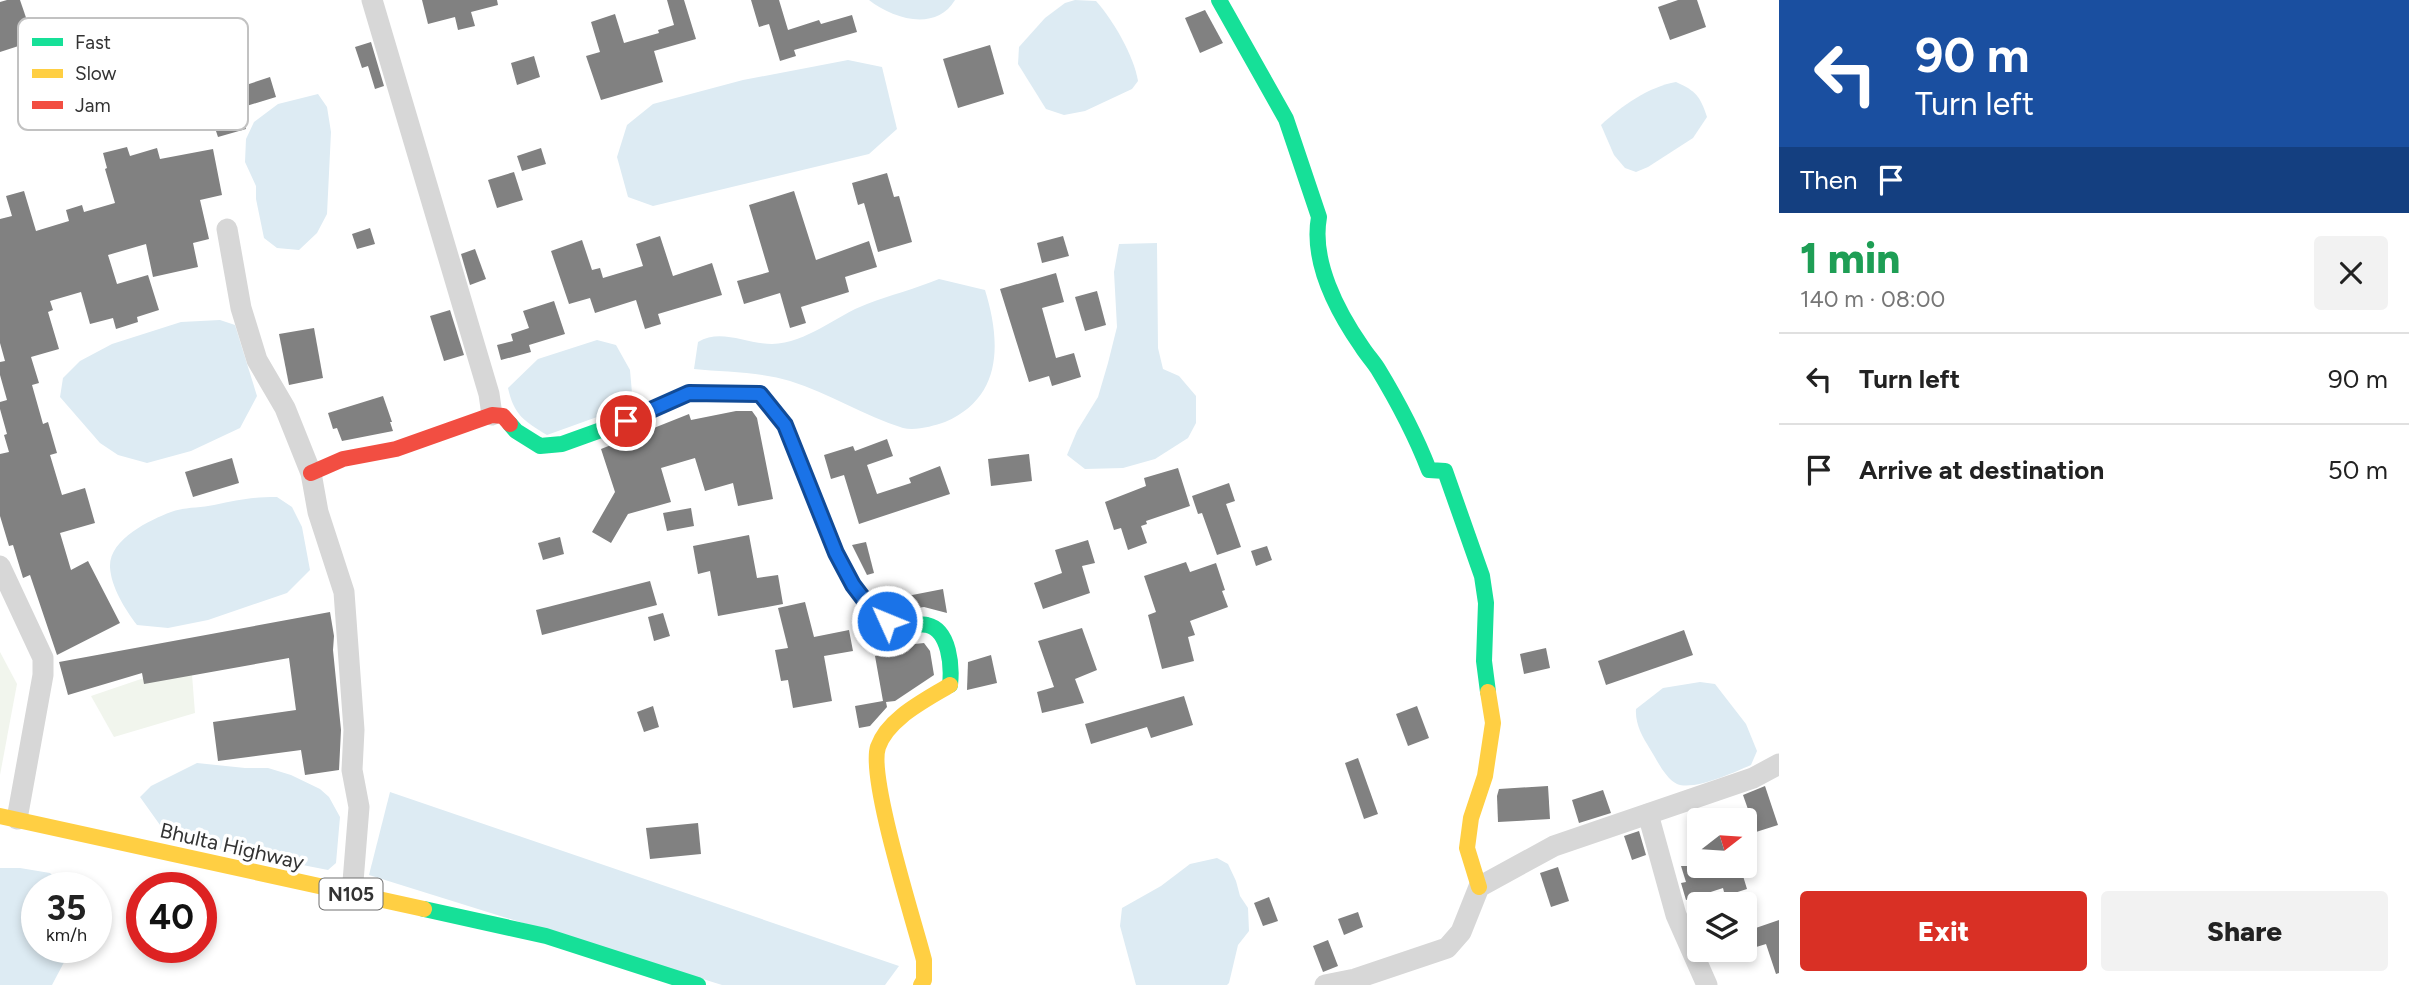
<!DOCTYPE html>
<html lang="en">
<head>
<meta charset="utf-8">
<style>
  :root { --surface:#fff; --page:#f2f2f2; --text:#222; --muted:#767676; --line:#e0e0e0; --accent:#d93025 }
  body { margin:0; font-family:Figtree,sans-serif; background:var(--page); color:var(--text); height:100vh; display:flex; flex-direction:column; font-size:26px; white-space:nowrap }
  * { box-sizing:border-box; margin:0 }
  p { font-size:23px; color:var(--muted) }
  .icon { flex:none; width:38px; height:38px; fill:none; stroke:currentColor; stroke-width:2; stroke-linecap:round; stroke-linejoin:round }
  .map { position:relative; flex:1; overflow:hidden }
  .side { display:flex; flex-direction:column; background:var(--surface); width:630px }
  .side>* { flex:none }
  .hud { background:#1a4fa0; color:#fff; overflow:hidden }
  .needle { width:46px; rotate:73deg }
  .fabs { position:absolute; left:1687px; top:808px; display:grid; gap:14px }
  .fabs a { display:grid; place-items:center; width:70px; height:70px; border-radius:7px; background:var(--surface); box-shadow:0 4px 10px #0003; font-size:35px }
  .speed { position:absolute; left:21px; top:872px; display:flex; gap:14px; font-size:35px; font-weight:700; text-align:center }
  .speed>* { display:grid; place-content:center; width:91px; height:91px; border-radius:50%; background:var(--surface); box-shadow:0 4px 10px #0003; line-height:1 }
  .speed small { font-size:18px; font-weight:400 }
  .speed .limit { border:10px solid #d22; background:#fff; color:#111 }
  .pin { position:absolute; display:grid; place-items:center; width:60px; height:60px; color:#fff; margin:-30px; border:4px solid #fff; border-radius:50%; box-shadow:0 2px 7px #0007 }
  .me { position:absolute; width:77px; margin:-38px; rotate:314deg; stroke-linejoin:round; filter:drop-shadow(0 0 5px #0008) }
  .turn { display:flex; align-items:center; gap:24px; height:147px; padding:0 21px; font-size:32px }
  .turn .icon { width:91px; height:91px; stroke-width:2.5 }
  .turn b { display:block; font-size:49px; line-height:60px }
  .then { display:flex; align-items:center; height:66px; padding:0 21px; background:#0003; gap:14px; font-size:26px }
  .round { display:grid; place-items:center; flex:none; width:74px; height:74px; border-radius:7px; background:var(--page) }
  .head { display:flex; align-items:center; justify-content:space-between; height:119px; padding:0 21px }
  h1 { font-size:42px; font-weight:800; line-height:52px; color:#1e9e55 }
  .primary-button { display:flex; gap:14px; margin-top:auto; padding:14px 21px }
  .primary-button a { flex:1; height:80px; border-radius:7px; background:var(--accent); color:#fff; font-size:28px; font-weight:800; line-height:80px; text-align:center }
  .primary-button a+a { background:var(--page); color:var(--text) }
  ul { padding:0; list-style:none }
  li { display:flex; align-items:center; gap:21px; height:91px; padding:0 21px; border-top:2px solid var(--line) }
  li div { flex:1 }
  li b { display:block; font-size:26px }
  li em { font-style:normal }
  main { display:flex; flex:1; min-height:0 }
  .map>svg:first-child { display:block }
</style>
</head>
<body>
<main>
<div class="map">
<svg width="1779" height="985" viewBox="0 0 1779 985">
  <rect width="100%" height="100%" fill="#fff"/>
  <g fill="#f1f5ed">
    <polygon points="0,652 17,684 0,775"/>
    <polygon points="191,662 195,713 114,737 91,696"/>
  </g>
  <g fill="#ddebf3">
    <path d="M869,0h86c-19,32 -62,19 -86,0z"/>
    <path d="M1075,0l21,1c17,19 38,55 42,80l-6,8 -47,22 -21,4 -18,-6 -28,-45 1,-17 26,-29 20,-15z"/>
    <polygon points="848,60 882,67 897,129 869,154 653,206 628,197 617,157 627,125 653,104 743,80"/>
    <path d="M1676,82c20,9 24,14 31,35l-14,21 -45,29 -12,5 -11,-4 -11,-13 -13,-30c19,-18 49,-39 75,-43z"/>
    <polygon points="318,94 327,107 331,132 327,214 317,233 299,250 277,248 264,238 256,199 256,186 245,162 246,139 254,122 278,104"/>
    <polygon points="1157,243 1158,348 1163,369 1179,376 1196,396 1196,423 1188,438 1155,459 1123,468 1085,469 1067,455 1077,431 1098,397 1108,363 1117,327 1114,272 1119,244"/>
    <path d="M939,279l46,11c16,52 18,107 -40,132 -12,4 -29,9 -42,6 -39,-12 -74,-35 -113,-47 -28,-9 -66,-9 -96,-12l4,-27c23,-14 48,2 74,2 35,-1 63,-28 95,-40 23,-9 48,-15 72,-25z"/>
    <polygon points="220,320 235,325 257,396 240,428 191,451 147,463 118,455 100,443 60,397 63,378 80,361 112,344 181,322"/>
    <path d="M597,340l19,5 14,25 2,23 -10,15 -75,27c-23,-14 -33,-20 -39,-47l30,-29z"/>
    <path d="M277,497l15,10 10,20 8,43 -23,23 -79,27 -40,8 -31,-3c-12,-16 -26,-38 -27,-58 -1,-28 40,-47 61,-55 13,-5 29,-4 43,-7 24,-5 38,-8 63,-8z"/>
    <path d="M1700,682l15,2 31,40 11,27 -6,14c-16,7 -57,26 -74,19 -12,-6 -20,-24 -27,-35 -8,-13 -15,-25 -14,-40l27,-21z"/>
    <polygon points="197,763 245,768 268,768 291,775 320,789 329,797 340,817 336,863 328,870 170,839 140,797 151,786"/>
    <polygon points="390,792 899,966 885,985 722,985 369,875"/>
    <polygon points="1217,858 1228,864 1236,881 1240,896 1248,908 1249,931 1238,945 1229,983 1227,985 1136,985 1120,926 1122,908 1161,886 1190,864"/>
    <polygon points="0,868 20,868 50,873 64,887 37,887 37,947 72,947 52,985 0,985"/>
  </g>
  <g fill="#818181">
    <polygon points="7,0 20,0 34,41 0,52 0,2"/>
    <polygon points="422,0 497,0 498,5 471,12 475,26 458,30 455,17 428,24"/>
    <polygon points="667,0 684,0 696,39 654,51 663,82 601,100 586,56 600,52 591,22 615,14 624,43 659,33 658,30 674,25"/>
    <polygon points="751,0 779,0 788,30 819,20 821,24 852,15 857,32 794,50 796,56 780,61 769,24 759,27"/>
    <polygon points="1678,0 1697,0 1706,27 1670,40 1658,7"/>
    <polygon points="1205,10 1223,43 1200,53 1185,18"/>
    <polygon points="371,42 384,86 375,89 368,66 362,68 355,47"/>
    <polygon points="990,45 1004,94 958,108 943,59"/>
    <polygon points="534,56 540,77 517,85 511,63"/>
    <polygon points="243,76 246,85 270,77 276,97 240,108 246,129 218,137 213,122 223,119 213,86"/>
    <polygon points="127,147 130,156 157,148 160,159 213,149 222,195 200,200 209,239 193,243 198,267 153,277 146,244 108,255 117,284 148,275 159,310 137,317 138,322 116,329 113,318 90,324 81,292 50,301 53,310 48,312 59,349 31,357 39,383 32,385 43,424 48,422 57,453 50,455 62,495 85,488 95,523 60,533 71,570 88,561 120,623 57,655 30,575 23,578 13,545 9,546 0,516 0,454 9,452 4,435 7,434 0,409 0,402 7,400 0,375 0,362 5,361 0,343 0,219 12,216 6,196 24,191 36,231 69,221 66,210 82,205 84,212 115,203 105,169 107,168 103,153"/>
    <polygon points="541,148 546,164 522,171 517,156"/>
    <polygon points="514,172 523,200 497,208 488,180"/>
    <polygon points="887,173 894,197 899,196 912,242 878,252 864,203 858,205 852,183"/>
    <polygon points="794,191 816,260 869,241 877,267 845,277 849,292 801,307 806,323 790,328 780,293 744,304 737,281 769,272 749,205"/>
    <polygon points="370,228 375,244 357,249 352,234"/>
    <polygon points="660,236 673,276 712,263 722,295 658,314 661,324 645,329 636,300 595,313 590,298 569,304 551,251 582,240 592,270 600,268 603,278 643,266 636,244"/>
    <polygon points="1063,236 1069,256 1042,263 1037,243"/>
    <polygon points="475,249 486,279 470,285 461,254"/>
    <polygon points="1056,273 1064,302 1042,308 1056,358 1074,353 1081,377 1052,386 1049,376 1029,382 1000,289"/>
    <polygon points="1097,291 1106,325 1085,331 1075,297"/>
    <polygon points="554,301 565,334 529,345 531,352 501,360 497,345 513,341 511,334 529,328 523,311"/>
    <polygon points="450,310 464,355 444,361 430,316"/>
    <polygon points="314,328 323,378 289,385 279,334"/>
    <polygon points="383,396 392,422 390,422 393,431 342,441 337,428 333,429 328,413"/>
    <polygon points="736,411 752,411 757,418 773,499 738,506 733,483 705,491 695,458 661,468 671,502 628,514 611,543 592,532 615,492 601,449 689,414 691,420"/>
    <polygon points="887,439 893,456 867,465 877,494 911,483 909,478 940,466 950,494 859,524 844,475 831,479 824,455 853,446 855,451"/>
    <polygon points="1029,454 1032,481 991,486 988,459"/>
    <polygon points="232,458 239,483 193,497 185,472"/>
    <polygon points="1178,468 1190,506 1146,521 1147,524 1141,526 1147,543 1128,550 1121,528 1114,530 1105,502 1146,486 1144,478"/>
    <polygon points="1229,483 1235,501 1226,504 1241,547 1217,555 1202,513 1198,514 1192,496"/>
    <polygon points="691,508 694,526 667,531 663,513"/>
    <polygon points="749,535 757,578 778,575 783,604 718,616 710,571 698,574 693,546"/>
    <polygon points="560,537 564,554 543,560 538,543"/>
    <polygon points="1088,540 1095,563 1082,566 1090,593 1043,609 1034,583 1062,573 1055,550"/>
    <polygon points="866,542 874,573 867,575 852,545"/>
    <polygon points="1267,546 1272,560 1256,566 1251,551"/>
    <polygon points="1186,562 1190,572 1216,563 1225,590 1222,591 1228,607 1190,621 1195,635 1188,637 1194,661 1162,669 1148,615 1156,612 1144,576"/>
    <polygon points="650,581 657,605 542,635 536,610"/>
    <polygon points="943,589 947,613 924,607 904,610 902,597"/>
    <polygon points="805,602 814,637 849,630 853,651 824,656 832,701 793,708 788,680 781,681 775,650 788,648 778,608"/>
    <polygon points="330,612 334,636 333,650 341,730 339,770 305,775 301,750 218,761 213,722 296,710 289,658 144,684 142,673 68,695 59,662"/>
    <polygon points="663,613 670,636 654,641 648,617"/>
    <polygon points="1082,628 1097,670 1075,679 1084,703 1042,713 1037,692 1054,687 1038,641"/>
    <polygon points="1684,630 1693,655 1606,685 1598,661"/>
    <polygon points="924,643 930,651 934,675 895,701 886,702 887,707 870,726 859,728 855,706 883,701 875,656 887,654 886,647"/>
    <polygon points="1546,648 1550,668 1524,674 1520,654"/>
    <polygon points="991,655 997,683 967,690 968,662"/>
    <polygon points="1184,696 1193,725 1151,738 1147,727 1091,744 1085,724"/>
    <polygon points="653,706 659,727 644,732 637,712"/>
    <polygon points="1417,706 1429,738 1408,746 1396,714"/>
    <polygon points="1358,758 1378,814 1364,819 1345,763"/>
    <polygon points="1548,786 1550,819 1498,822 1497,796 1499,789"/>
    <polygon points="1765,786 1778,825 1756,832 1743,795"/>
    <polygon points="1603,790 1611,813 1579,823 1572,800"/>
    <polygon points="698,823 701,854 650,859 646,828"/>
    <polygon points="1639,831 1646,855 1632,860 1624,836"/>
    <polygon points="1681,866 1740,866 1747,889 1725,896 1723,888 1686,900 1681,883 1686,882"/>
    <polygon points="1558,867 1569,901 1551,907 1540,873"/>
    <polygon points="1269,897 1278,921 1263,926 1254,903"/>
    <polygon points="1358,912 1363,927 1344,935 1338,919"/>
    <polygon points="1779,920 1779,973 1776,974 1766,944 1753,948 1747,931"/>
    <polygon points="1328,940 1338,966 1323,972 1313,946"/>
  </g>
  <g fill="none" stroke-linecap="round" stroke-linejoin="round">
    <g stroke="#d7d7d7" stroke-width="21">
      <polyline points="372,0 489,394 492,415"/>
      <polyline points="227,229 241,308 257,360 285,408 311,473 318,512 344,592 354,730 352,770 359,807 352,894"/>
      <polyline points="0,566 43,658 43,675 17,819"/>
      <polyline points="1648,814 1676,915 1707,985"/>
      <polyline points="1325,985 1355,979 1447,948 1461,932 1479,887 1554,846 1753,778 1779,764"/>
    </g>
    <g stroke="#16e098" stroke-width="16">
      <path d="M1219,0l67,119 33,98c-8,44 18,94 43,130 5,8 11,14 16,22 20,33 37,65 51,101l16,1 37,105 4,27 -2,58 4,31"/>
      <path d="M510,424l6,7 24,15 22,-2 64,-23 63,-28 71,1 25,31 51,128 17,32 22,29 24,15c8,-2 21,-6 28,-4 23,5 25,42 23,60"/>
      <polyline points="424,909 546,936 698,985"/>
    </g>
    <g stroke="#ffcf43" stroke-width="16">
      <polyline points="0,816 424,909"/>
      <polyline points="1479,887 1467,848 1471,818 1485,776 1493,723 1488,692"/>
      <path d="M921,985l3,-5v-20c-10,-39 -56,-182 -46,-213 10,-29 48,-47 72,-62"/>
    </g>
    <polyline stroke="#f24e42" stroke-width="16" points="311,473 343,459 396,449 492,415 503,416 510,424"/>
  </g>
  <g fill="none" stroke-linecap="round" stroke-linejoin="round">
    <defs>
      <polyline id="route" points="626,421 689,393 760,394 785,425 836,553 853,585 875,614 887,621"/>
    </defs>
    <use href="#route" stroke="#114b97" stroke-width="18"/>
    <use href="#route" stroke="#1a73e8" stroke-width="12"/>
  </g>
  <g text-anchor="middle" dominant-baseline="central" stroke-width="7" stroke-linejoin="round" paint-order="stroke">
    <rect fill="#fff" stroke="#707070" stroke-width="2" x="319.5" y="878.5" width="63" height="31" rx="5"/>
    <g font-size="19" font-weight="bold" fill="#333">
      <text x="351" y="894">N105</text>
    </g>
    <g font-size="21" fill="#333" stroke="#fff">
      <text transform="translate(232 846) rotate(13)">Bhulta Highway</text>
    </g>
  </g>
  <rect x="18" y="18" width="230" height="112" rx="10" fill="#fff" stroke="#c2c2c2" stroke-width="2"/>
  <rect x="32" y="38" width="31" height="8" fill="#16e098"/>
  <rect x="32" y="69" width="31" height="9" fill="#ffcf43"/>
  <rect x="32" y="101" width="31" height="8" fill="#f24e42"/>
  <g font-size="19" fill="#333">
    <text x="75" y="49">Fast</text>
    <text x="75" y="80">Slow</text>
    <text x="75" y="112">Jam</text>
  </g>
</svg>
<div class="fabs">
<a><svg class="needle" viewBox="-14 -14 28 28"><path d="M0-13l5 13h-10z" fill="#e53935"/><path d="M0 13l5-13h-10z" fill="#767676"/></svg></a>
<a><svg class="icon" aria-label="layers" viewBox="0 0 24 24"><path d="M12 4l9 5-9 5-9-5zM3 14l9 5 9-5"/></svg></a>
</div>
<div class="speed"><div>35<small>km/h</small></div><div class="limit">40</div></div>
<div class="pin" style="left:626px;top:421px;background:#d93025"><svg class="icon" aria-label="arrive" viewBox="0 0 24 24"><path d="M6 21V4h12l-3 4 3 4H6"/></svg></div>
<svg class="me" style="left:887px;top:621px" viewBox="-20 -20 40 40"><circle r="17" fill="#1a73e8" stroke="#fff" stroke-width="3"/><path d="M0-11L8 9 0 5-8 9z" fill="#fff"/></svg>
</div>
<section class="side">
<div class="hud">
<div class="turn"><svg class="icon" aria-label="left" viewBox="0 0 24 24"><path d="M17 20v-9H6M10 6l-5 5 5 5"/></svg><div><b>90 m</b>Turn left</div></div>
<div class="then">Then<svg class="icon" aria-label="arrive" viewBox="0 0 24 24"><path d="M6 21V4h12l-3 4 3 4H6"/></svg></div>
</div>
<div class="head"><div><h1>1 min</h1><p>140 m · 08:00</p></div><a class="round"><svg class="icon" aria-label="close" viewBox="0 0 24 24"><path d="M6 6l12 12M18 6L6 18"/></svg></a></div>
<ul>
<li><svg class="icon" aria-label="left" viewBox="0 0 24 24"><path d="M17 20v-9H6M10 6l-5 5 5 5"/></svg><div><b>Turn left</b></div><em>90 m</em></li>
<li><svg class="icon" aria-label="arrive" viewBox="0 0 24 24"><path d="M6 21V4h12l-3 4 3 4H6"/></svg><div><b>Arrive at destination</b></div><em>50 m</em></li>
</ul>
<div class="primary-button"><a>Exit</a><a>Share</a></div>
</section>
</main>
</body>
</html>
